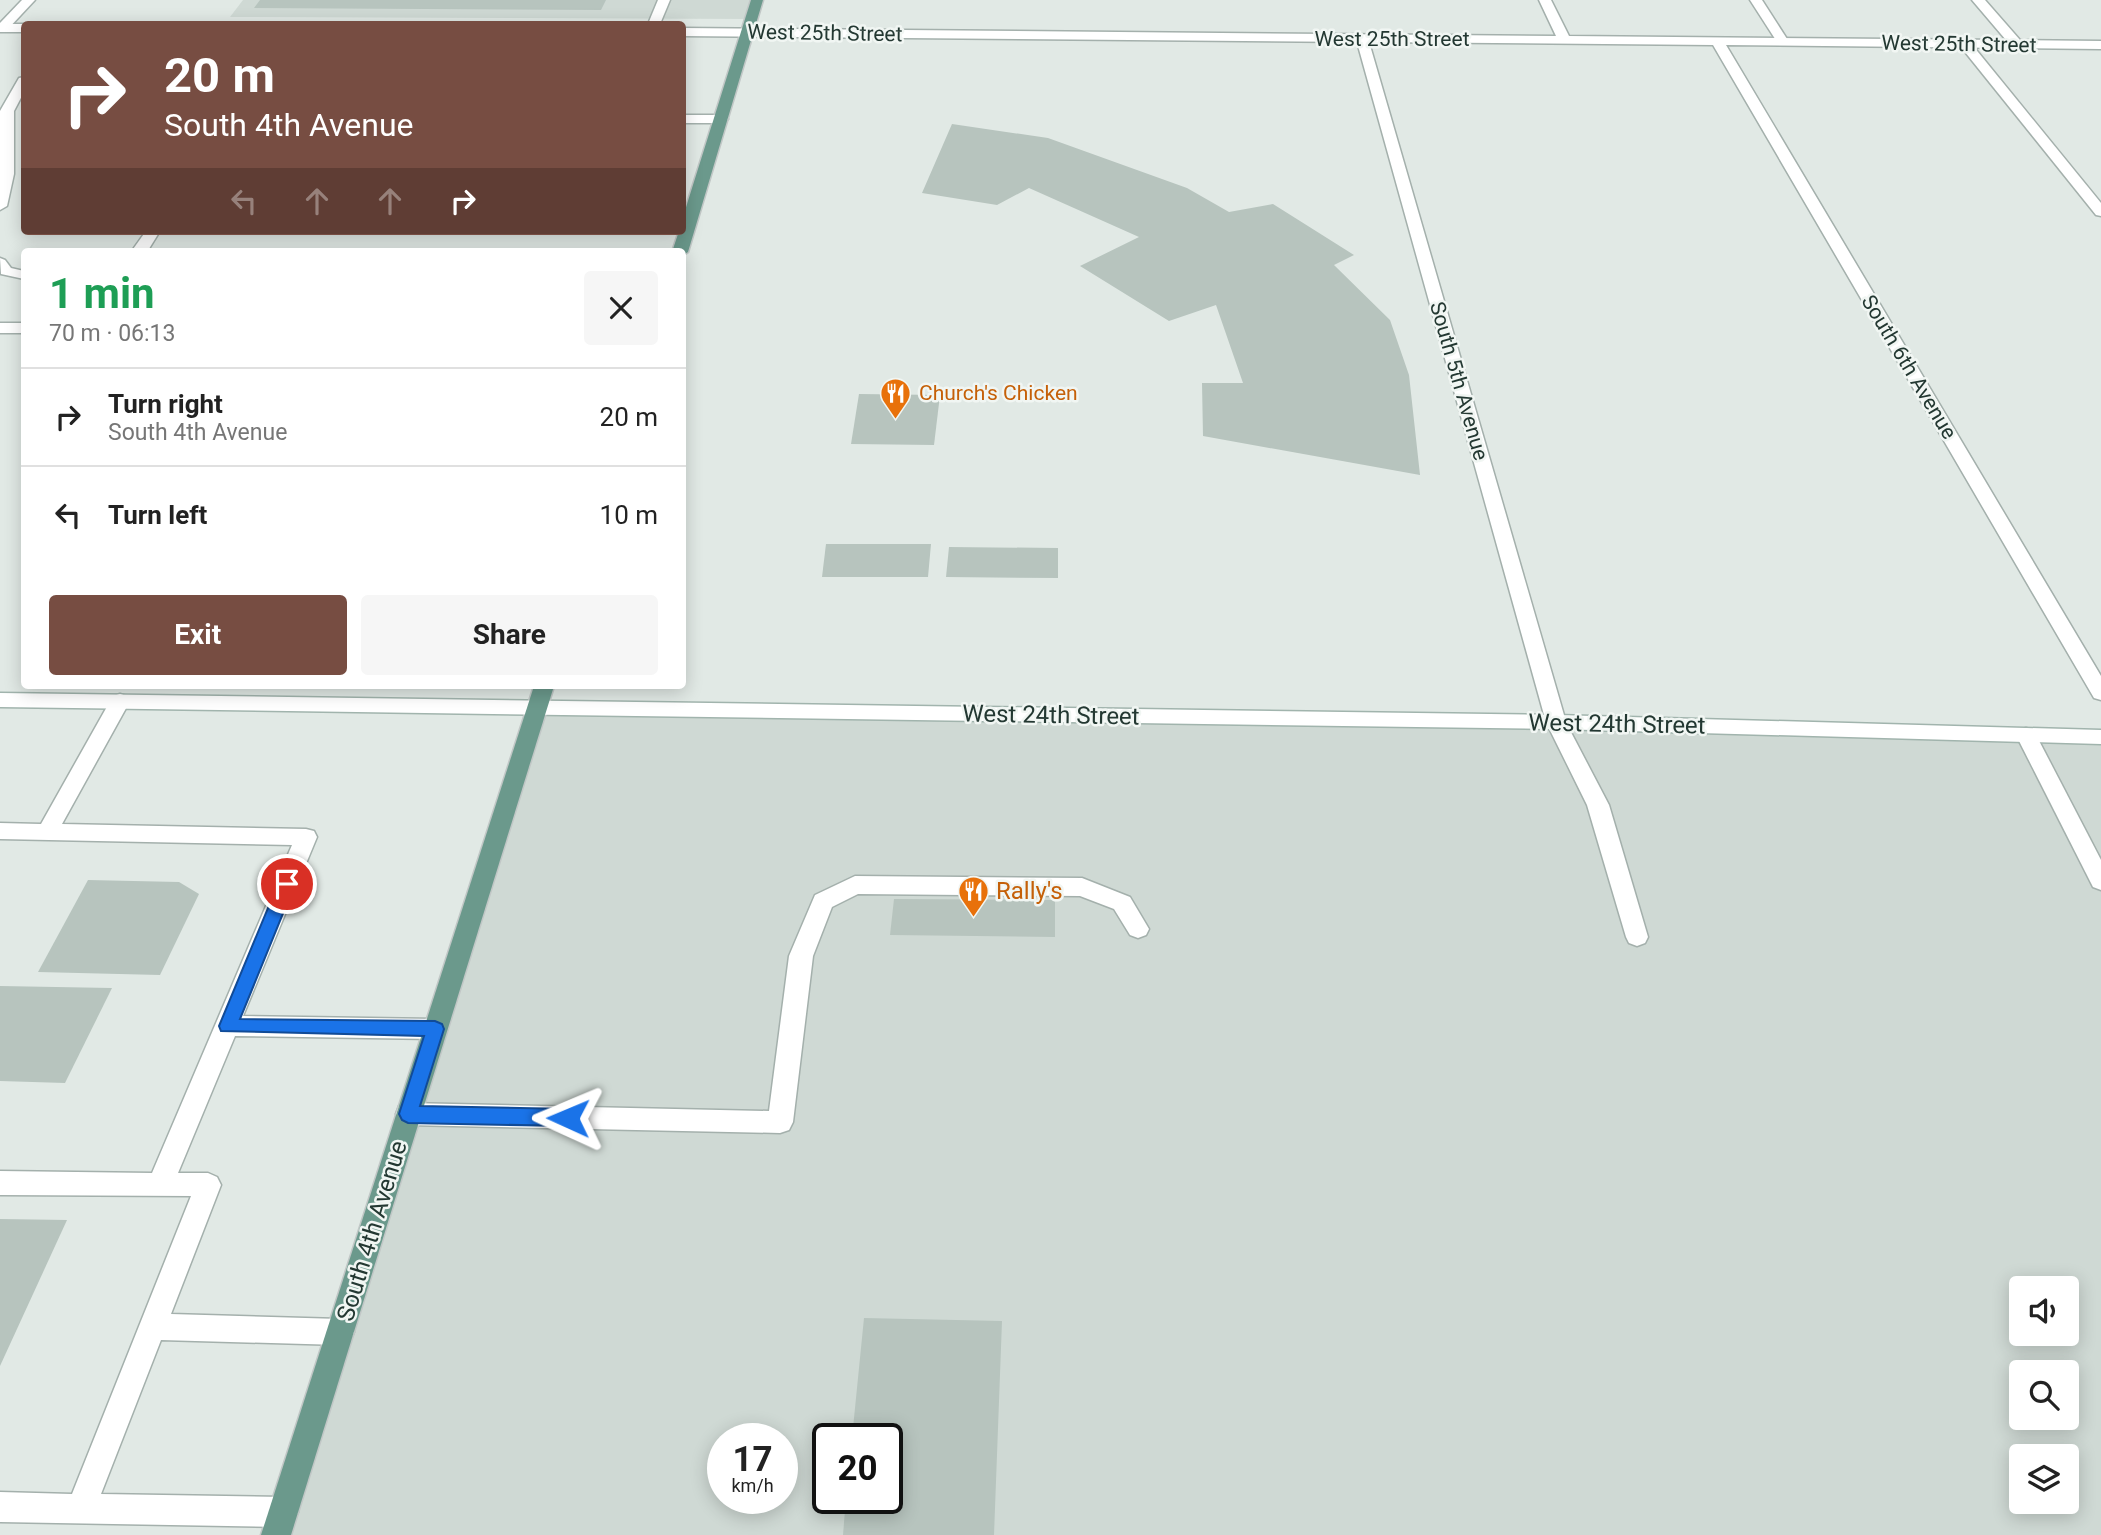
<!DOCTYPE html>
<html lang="en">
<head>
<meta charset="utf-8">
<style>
  :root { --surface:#fff; --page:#f6f6f6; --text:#222; --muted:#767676; --line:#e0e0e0; --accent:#774d42 }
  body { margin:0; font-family:Roboto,sans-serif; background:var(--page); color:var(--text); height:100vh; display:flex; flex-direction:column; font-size:26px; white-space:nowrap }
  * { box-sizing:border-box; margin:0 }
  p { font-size:23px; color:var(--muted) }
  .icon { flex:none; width:38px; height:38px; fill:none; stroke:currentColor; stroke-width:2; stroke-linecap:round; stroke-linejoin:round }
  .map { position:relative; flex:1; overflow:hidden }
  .side { position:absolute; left:21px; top:248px; width:665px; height:441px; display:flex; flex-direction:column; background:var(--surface); border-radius:7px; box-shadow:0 4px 18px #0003 }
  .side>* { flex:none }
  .guide { position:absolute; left:21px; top:21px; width:665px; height:214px; border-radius:7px; box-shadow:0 4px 18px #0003; background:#774d42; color:#fff; overflow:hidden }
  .buttons { position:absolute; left:2009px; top:1276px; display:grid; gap:14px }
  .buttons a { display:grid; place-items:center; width:70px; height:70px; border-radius:7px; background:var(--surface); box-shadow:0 4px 18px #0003; font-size:35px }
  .speed { position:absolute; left:707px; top:1423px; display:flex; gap:14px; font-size:35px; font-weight:700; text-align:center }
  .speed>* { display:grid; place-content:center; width:91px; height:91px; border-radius:50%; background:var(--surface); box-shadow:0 4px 18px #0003; line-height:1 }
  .speed small { font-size:18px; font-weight:400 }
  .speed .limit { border:4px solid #111; border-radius:10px; background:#fff; color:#111 }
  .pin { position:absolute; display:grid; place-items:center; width:60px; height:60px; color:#fff; margin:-30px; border:4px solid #fff; border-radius:50%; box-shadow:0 2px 7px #0007 }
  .me { position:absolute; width:77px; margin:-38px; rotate:271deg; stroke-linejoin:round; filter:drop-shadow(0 0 5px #0008) }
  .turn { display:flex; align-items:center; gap:24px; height:147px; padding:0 28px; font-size:32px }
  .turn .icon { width:91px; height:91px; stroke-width:2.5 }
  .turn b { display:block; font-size:49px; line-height:60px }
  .lanes { display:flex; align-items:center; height:66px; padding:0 28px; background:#0003; justify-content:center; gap:35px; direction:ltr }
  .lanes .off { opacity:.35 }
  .round { display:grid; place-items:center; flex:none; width:74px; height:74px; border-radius:7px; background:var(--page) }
  .summary { display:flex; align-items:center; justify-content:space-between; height:119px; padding:0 28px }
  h1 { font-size:42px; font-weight:700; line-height:52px; color:#1e9e55 }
  .cta { display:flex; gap:14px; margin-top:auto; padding:14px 28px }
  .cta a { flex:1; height:80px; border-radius:7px; background:var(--accent); color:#fff; font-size:28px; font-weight:700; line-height:80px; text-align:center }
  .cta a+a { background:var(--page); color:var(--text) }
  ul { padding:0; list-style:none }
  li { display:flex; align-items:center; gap:21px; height:98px; padding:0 28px; border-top:2px solid var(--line) }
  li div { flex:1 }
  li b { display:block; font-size:26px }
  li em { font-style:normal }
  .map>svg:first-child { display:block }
</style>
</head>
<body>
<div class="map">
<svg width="2101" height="1535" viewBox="0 0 2101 1535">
  <rect width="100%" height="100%" fill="#e1e9e5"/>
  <g fill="#cfd9d4" fill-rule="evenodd">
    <polygon points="243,0 756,0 751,19 230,17"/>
    <path d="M537,707l1564,30v798h-1821zM2021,1288h46v46h-46zM2021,1372h46v46h-46zM723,1438h59v60h-59zM828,1438h59v60h-59zM2021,1456h46v46h-46z"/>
  </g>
  <g fill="#b7c4be">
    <polygon points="260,0 606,0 601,10 254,8"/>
    <polygon points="952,124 1048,138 1187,188 1229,212 1273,204 1354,255 1334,265 1390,320 1409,375 1420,475 1203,436 1202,383 1243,383 1216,305 1169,321 1080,266 1139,237 1029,188 997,205 922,193"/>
    <polygon points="859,394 940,395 934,445 851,444"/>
    <polygon points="826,544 931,544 928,577 822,577"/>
    <polygon points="949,547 1058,548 1058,578 946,577"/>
    <polygon points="88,880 179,882 199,894 160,975 38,972"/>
    <polygon points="894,899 1055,900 1055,937 890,935"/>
    <polygon points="0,986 112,988 65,1083 0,1081"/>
    <polygon points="0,1219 67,1220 0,1366"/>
    <polygon points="864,1318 1002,1321 994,1535 843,1535 846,1498 887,1498 887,1438 852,1438"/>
  </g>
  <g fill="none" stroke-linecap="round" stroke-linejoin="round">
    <defs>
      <g id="lane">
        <polygon points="22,0 35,0 6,31 0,31 0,23"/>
        <polygon points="658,0 670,0 660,24 648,24"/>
        <polygon points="1750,0 1762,0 1789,42 1787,45 1779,45"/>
        <polygon points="1965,40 1969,41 2101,203 2101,216 2096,215 1961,47 1959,44"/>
        <polygon points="24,77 24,92 14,111 14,174 7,206 0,210 0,111 19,78"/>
        <polygon points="682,115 721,115 728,119 721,123 682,123"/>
        <polygon points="146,231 160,231 147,252 131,252"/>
        <polygon points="0,258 5,260 11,268 24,271 24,279 1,274"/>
        <rect x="0" y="323" width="24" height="10"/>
        <polygon points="120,694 127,696 130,701 62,824 306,829 314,831 317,837 243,1016 435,1019 443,1022 447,1029 443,1036 435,1039 235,1036 178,1173 208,1173 217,1177 221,1185 171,1314 340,1319 350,1323 354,1332 350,1341 340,1345 161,1340 101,1494 283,1497 293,1502 298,1512 293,1522 283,1527 0,1522 0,1492 72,1494 191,1196 0,1195 0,1171 152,1173 292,845 0,839 0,823 41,824 113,696"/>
        <polygon points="1556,715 1563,717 1609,805 1648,937 1645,943 1637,946 1629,943 1626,937 1587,805 1546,722 1549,717"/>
        <polygon points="2026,728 2033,730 2036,735 2101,860 2101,890 2093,887 2016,735 2019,730"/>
        <polygon points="855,876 1082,878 1130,897 1149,929 1146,935 1138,938 1130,935 1114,909 1080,896 858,894 832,907 813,956 793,1122 789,1130 780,1133 408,1125 399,1122 396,1114 399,1106 408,1103 769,1111 789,956 815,895"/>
      </g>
      <g id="street">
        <polygon points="1539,0 1551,0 1569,36 2006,40 1972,0 1985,0 2020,40 2101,41 2101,49 1726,45 2101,676 2101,700 2094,698 1713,45 1369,42 1566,722 1563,727 1556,729 1549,727 1546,722 1357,42 682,36 682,28 1556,36"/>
        <polygon points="0,24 25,24 24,32 0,32"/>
      </g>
      <polygon id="secondary" points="0,693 1556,715 2101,730 2101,744 1556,729 0,707"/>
      <g id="primary">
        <polygon points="751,0 763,0 688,252 682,256 682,252 672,252 679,231 682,231 682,220"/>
        <polygon points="534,686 554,686 291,1535 261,1535"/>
      </g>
    </defs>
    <use href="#lane" stroke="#a4b0ac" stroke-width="3"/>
    <use href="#street" stroke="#a4b0ac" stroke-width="3"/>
    <use href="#secondary" stroke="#a1b4ad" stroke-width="3"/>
    <use href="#primary" stroke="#c1c7c6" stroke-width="3"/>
    <use href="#lane" fill="#fff" fill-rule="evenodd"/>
    <use href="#street" fill="#fff" fill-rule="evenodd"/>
    <use href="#secondary" fill="#fff" fill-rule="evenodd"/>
    <use href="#primary" fill="#6b998c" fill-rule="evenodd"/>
  </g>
  <polygon fill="#1a73e8" stroke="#114b97" stroke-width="2" points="287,877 293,879 295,884 240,1019 435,1021 442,1024 444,1029 420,1106 568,1109 575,1112 577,1118 575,1123 568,1126 408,1123 402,1120 399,1114 424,1036 221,1031 219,1026 278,884 281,879"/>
  <defs>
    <symbol id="restaurant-pin" viewBox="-11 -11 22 30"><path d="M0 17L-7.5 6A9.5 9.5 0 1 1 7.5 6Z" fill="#e8710a" stroke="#f1f6f3"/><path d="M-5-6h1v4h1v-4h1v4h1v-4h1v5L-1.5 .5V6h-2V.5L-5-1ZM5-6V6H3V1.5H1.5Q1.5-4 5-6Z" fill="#fff"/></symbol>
  </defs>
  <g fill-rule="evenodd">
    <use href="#restaurant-pin" x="878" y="376" width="35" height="47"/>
    <use href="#restaurant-pin" x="956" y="874" width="35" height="47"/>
  </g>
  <g text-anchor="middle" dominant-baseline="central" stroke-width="5" stroke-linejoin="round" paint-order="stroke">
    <g font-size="21" fill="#233832" stroke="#f1f6f3">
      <text transform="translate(825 33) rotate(1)">West 25th Street</text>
      <text x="1392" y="39">West 25th Street</text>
      <text transform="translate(1959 44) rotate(1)">West 25th Street</text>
      <text transform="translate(1909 367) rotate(59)">South 6th Avenue</text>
      <text transform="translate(1459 381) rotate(74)">South 5th Avenue</text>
    </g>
    <g font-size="21" fill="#c56008" stroke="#f1f6f3" text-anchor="start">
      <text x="919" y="393">Church's Chicken</text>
    </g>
    <g font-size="24" fill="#233832" stroke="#f1f6f3">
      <text transform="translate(1051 715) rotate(1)">West 24th Street</text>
      <text transform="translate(1617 724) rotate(1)">West 24th Street</text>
      <text transform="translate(372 1231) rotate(-73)">South 4th Avenue</text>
    </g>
    <g font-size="24" fill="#c56008" stroke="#f1f6f3" text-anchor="start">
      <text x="996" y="891">Rally's</text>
    </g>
  </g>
</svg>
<div class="buttons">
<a><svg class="icon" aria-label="sound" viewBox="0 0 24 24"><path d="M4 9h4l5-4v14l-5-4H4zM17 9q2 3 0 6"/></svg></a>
<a><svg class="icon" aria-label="search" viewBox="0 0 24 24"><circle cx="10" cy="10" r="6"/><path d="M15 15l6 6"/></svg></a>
<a><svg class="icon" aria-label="layers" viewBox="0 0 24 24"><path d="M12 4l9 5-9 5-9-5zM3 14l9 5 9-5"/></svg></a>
</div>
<div class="speed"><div>17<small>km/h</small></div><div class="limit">20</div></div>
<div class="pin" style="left:287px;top:884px;background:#d93025"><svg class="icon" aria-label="arrive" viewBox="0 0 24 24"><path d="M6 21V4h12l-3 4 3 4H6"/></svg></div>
<svg class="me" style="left:568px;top:1118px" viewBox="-20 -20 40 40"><path d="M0-17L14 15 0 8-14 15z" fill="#1a73e8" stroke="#fff" stroke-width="4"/></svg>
<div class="guide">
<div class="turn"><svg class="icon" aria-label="right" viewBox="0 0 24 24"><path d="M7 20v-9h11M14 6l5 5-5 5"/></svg><div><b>20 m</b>South 4th Avenue</div></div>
<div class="lanes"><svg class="icon off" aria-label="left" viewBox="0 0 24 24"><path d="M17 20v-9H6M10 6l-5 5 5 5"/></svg><svg class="icon off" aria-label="ahead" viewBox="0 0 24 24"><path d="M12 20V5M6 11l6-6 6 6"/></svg><svg class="icon off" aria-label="ahead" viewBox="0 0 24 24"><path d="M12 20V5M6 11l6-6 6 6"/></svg><svg class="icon" aria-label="right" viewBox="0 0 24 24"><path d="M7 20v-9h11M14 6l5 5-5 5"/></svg></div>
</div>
<section class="side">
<div class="summary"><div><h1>1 min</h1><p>70 m · 06:13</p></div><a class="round"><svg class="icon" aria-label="close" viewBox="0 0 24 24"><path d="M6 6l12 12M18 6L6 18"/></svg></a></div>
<ul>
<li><svg class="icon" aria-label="right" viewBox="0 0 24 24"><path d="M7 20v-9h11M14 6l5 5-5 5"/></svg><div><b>Turn right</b><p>South 4th Avenue</p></div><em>20 m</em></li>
<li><svg class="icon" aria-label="left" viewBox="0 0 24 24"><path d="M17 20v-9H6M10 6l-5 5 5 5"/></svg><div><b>Turn left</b></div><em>10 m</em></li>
</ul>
<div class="cta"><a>Exit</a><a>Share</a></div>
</section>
</div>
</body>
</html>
